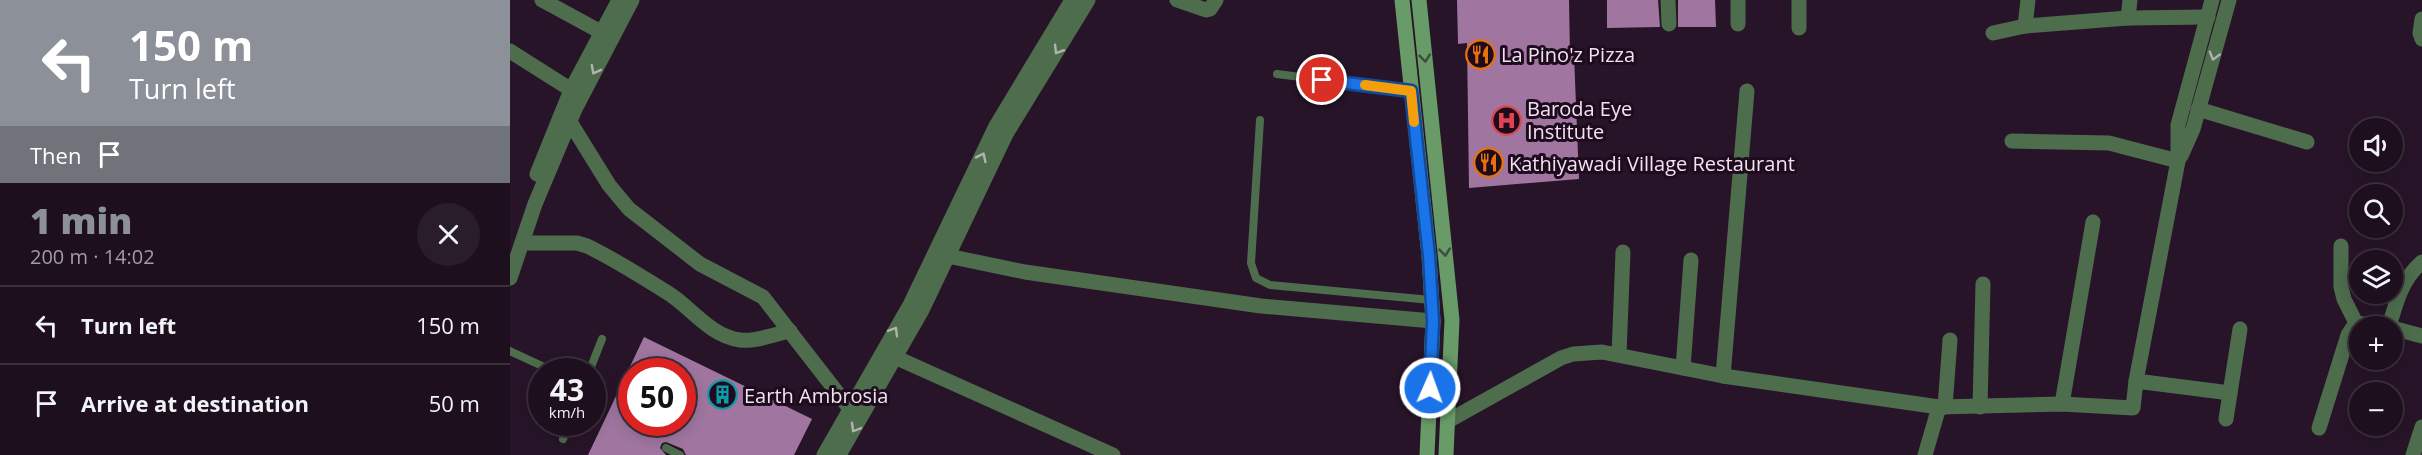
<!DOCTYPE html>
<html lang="en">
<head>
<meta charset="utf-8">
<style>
  :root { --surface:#1d0f1e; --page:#2a1d2b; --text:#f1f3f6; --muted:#a09ca4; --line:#3b2f3c; --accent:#8c9099 }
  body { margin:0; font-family:"Open Sans",sans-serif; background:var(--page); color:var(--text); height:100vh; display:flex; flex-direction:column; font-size:22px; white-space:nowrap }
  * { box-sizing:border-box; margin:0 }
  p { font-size:20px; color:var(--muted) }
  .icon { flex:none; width:33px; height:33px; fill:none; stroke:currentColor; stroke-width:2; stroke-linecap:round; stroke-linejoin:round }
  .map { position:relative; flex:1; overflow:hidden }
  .side { display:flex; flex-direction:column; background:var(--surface); width:510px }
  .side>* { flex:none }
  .hud { background:#8c9099; color:#fff; overflow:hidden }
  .controls { position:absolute; left:1839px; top:118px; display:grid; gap:12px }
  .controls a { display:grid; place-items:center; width:54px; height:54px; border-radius:50%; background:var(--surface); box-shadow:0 3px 15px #0003,0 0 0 2px var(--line); font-size:30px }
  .speed { position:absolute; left:18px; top:358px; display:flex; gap:12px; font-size:30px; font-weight:700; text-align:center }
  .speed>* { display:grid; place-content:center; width:78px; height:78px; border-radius:50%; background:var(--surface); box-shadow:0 3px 15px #0003,0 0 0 2px var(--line); line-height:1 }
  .speed small { font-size:15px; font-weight:400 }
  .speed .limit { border:9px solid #d22; background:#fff; color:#111 }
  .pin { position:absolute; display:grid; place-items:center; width:51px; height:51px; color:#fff; margin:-26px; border:3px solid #fff; border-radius:50%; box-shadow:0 2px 6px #0007 }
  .me { position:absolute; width:66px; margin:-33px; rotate:2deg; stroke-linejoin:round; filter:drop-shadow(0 0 4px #0008) }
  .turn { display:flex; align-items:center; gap:21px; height:126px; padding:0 30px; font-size:27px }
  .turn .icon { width:78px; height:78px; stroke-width:2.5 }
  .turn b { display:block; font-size:42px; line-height:51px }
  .then { display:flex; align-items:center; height:57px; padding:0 30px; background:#0003; gap:12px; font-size:22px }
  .round { display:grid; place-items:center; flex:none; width:63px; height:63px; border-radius:32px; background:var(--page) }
  .summary { display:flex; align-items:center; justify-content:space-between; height:102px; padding:0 30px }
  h1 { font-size:36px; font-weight:800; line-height:45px; color:var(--accent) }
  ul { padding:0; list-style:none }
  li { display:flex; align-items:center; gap:18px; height:78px; padding:0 30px; border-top:2px solid var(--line) }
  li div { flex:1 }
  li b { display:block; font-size:22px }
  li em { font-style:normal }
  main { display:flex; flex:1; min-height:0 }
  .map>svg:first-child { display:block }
</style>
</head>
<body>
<main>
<section class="side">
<div class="hud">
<div class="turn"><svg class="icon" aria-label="left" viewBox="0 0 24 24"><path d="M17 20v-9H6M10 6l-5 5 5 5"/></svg><div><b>150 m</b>Turn left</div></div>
<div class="then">Then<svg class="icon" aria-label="arrive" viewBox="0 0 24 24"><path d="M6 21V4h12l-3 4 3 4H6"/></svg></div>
</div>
<div class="summary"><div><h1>1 min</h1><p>200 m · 14:02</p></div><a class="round"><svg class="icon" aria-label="close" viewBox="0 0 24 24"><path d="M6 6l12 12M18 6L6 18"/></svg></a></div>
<ul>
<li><svg class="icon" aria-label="left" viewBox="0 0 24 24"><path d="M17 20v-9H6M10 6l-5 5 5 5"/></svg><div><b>Turn left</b></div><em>150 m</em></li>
<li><svg class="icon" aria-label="arrive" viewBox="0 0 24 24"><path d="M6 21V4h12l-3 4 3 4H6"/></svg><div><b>Arrive at destination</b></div><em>50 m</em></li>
</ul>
</section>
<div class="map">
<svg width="1912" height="455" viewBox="0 0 1912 455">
  <rect width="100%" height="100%" fill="#271428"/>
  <g fill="#a076a0" fill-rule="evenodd">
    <polygon points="947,0 1059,0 1060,56 1064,55 1069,179 959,188 957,43 948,44"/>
    <polygon points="1097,0 1148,0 1150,27 1097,28"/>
    <polygon points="1168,0 1205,0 1206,27 1168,27"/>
    <path d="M134,337l168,82 -18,36h-108l-3,-6 -17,-7 -4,1 -2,5 6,7h-78zM122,372h50v51h-50z"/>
  </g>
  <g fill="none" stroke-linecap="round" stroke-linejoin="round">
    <g stroke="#4e6d4d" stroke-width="8">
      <polyline points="767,74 901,91"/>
      <polyline points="750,120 741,263 746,278 760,285 921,300"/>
      <polyline points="0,351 45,372"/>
      <polyline points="79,372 92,339"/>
      <polyline points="53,439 59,423"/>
      <polyline points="156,448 170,455"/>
    </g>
    <g stroke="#4e6d4d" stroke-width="15">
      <polyline points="32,0 102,38"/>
      <polyline points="667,0 696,10 700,9 706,0"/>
      <polyline points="1158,0 1159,24"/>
      <polyline points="1289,0 1289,28"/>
      <polyline points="1618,18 1698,17"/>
      <polyline points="1912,19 1910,33 1912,39"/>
      <polyline points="1228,24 1228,0"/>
      <polyline points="1515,26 1518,0"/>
      <polyline points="1483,33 1515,26 1618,18 1620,0"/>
      <polyline points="0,51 71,96"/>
      <polyline points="1688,109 1797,142"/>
      <polyline points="60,122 99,185 119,209 190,264 253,297 340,409"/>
      <polyline points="1502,141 1599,143 1668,161"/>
      <polyline points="1671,156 1683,129 1719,0"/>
      <path d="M12,243h55l10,3c29,14 57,32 84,49 22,15 40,41 69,45 16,2 35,-6 50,-9"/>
      <polyline points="1831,246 1831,287 1834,299 1846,323"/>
      <polyline points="428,254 515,272 751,306 923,321"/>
      <path d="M1879,327c7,-25 13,-48 33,-65"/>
      <polyline points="1882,328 1912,336"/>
      <polyline points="378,354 603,455"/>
      <polyline points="1109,355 1113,252"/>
      <polyline points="1173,368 1181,260"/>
      <polyline points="1213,376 1237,91"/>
      <polyline points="1626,381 1720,393"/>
      <polyline points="1552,404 1583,222"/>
      <polyline points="1435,407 1440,340"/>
      <polyline points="1470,407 1473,284"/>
      <polyline points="1716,419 1730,329"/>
      <polyline points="938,421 1051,358 1063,354 1092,352 1213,376 1429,407 1552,404 1623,408 1626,381 1668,161 1668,125 1702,0"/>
      <polyline points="1809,428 1838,335 1846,323 1875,327"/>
      <polyline points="314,455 400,305 486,126 562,0"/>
      <polyline points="329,455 412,310 496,134 578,0"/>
      <polyline points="1415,455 1429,407"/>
      <polyline points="1903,455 1912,427"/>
    </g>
    <g stroke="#4e6d4d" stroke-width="15">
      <polyline points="27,174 61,90 109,0"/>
      <polyline points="0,278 25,204 65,109 122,0"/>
    </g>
    <g stroke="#689b67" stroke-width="15">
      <polyline points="892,0 919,256 923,321 917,455"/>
      <polyline points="909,0 942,320 936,455"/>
    </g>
  </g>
  <defs><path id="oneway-chevron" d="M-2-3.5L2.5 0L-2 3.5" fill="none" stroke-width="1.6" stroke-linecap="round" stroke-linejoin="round" transform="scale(1.5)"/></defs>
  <g stroke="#b0b4af">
    <use href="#oneway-chevron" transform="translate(548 50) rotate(121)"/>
    <use href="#oneway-chevron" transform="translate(1704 56) rotate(106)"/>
    <use href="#oneway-chevron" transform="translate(85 70) rotate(118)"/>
    <use href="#oneway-chevron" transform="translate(472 157) rotate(-64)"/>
    <use href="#oneway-chevron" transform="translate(384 331) rotate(-59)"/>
    <use href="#oneway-chevron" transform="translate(345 428) rotate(120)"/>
  </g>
  <g stroke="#3f4c3f">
    <use href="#oneway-chevron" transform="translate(915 58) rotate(84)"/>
    <use href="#oneway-chevron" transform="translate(935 252) rotate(84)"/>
  </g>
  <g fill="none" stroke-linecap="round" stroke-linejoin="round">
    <defs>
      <polyline id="route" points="812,80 901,91 919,256 923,321 920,388"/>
    </defs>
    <use href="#route" stroke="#114b97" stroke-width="15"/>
    <use href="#route" stroke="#1a73e8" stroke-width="10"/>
    <polyline stroke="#f59e0b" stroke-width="10" points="855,85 901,91 904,122"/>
  </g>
  <defs>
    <symbol id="restaurant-ring" viewBox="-11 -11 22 22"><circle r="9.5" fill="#1e0b1e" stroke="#e8710a" stroke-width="1.5"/><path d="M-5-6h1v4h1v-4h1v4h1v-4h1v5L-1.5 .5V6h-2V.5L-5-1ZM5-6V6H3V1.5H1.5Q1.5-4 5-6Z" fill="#e8710a"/></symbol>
    <symbol id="hospital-ring" viewBox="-11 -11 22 22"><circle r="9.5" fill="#1e0b1e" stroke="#e0444e" stroke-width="1.5"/><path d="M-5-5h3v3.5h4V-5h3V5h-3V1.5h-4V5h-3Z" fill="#e0444e"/></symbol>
    <symbol id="building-ring" viewBox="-11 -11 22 22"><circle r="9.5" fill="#1e0b1e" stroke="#0f9aa8" stroke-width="1.5"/><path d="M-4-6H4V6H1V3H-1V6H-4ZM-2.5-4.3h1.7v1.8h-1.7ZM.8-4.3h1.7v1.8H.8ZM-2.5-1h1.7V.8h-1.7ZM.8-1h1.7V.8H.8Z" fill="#0f9aa8"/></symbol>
  </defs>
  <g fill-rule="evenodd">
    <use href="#restaurant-ring" x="954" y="38" width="33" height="33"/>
    <use href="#hospital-ring" x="980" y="104" width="33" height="33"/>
    <use href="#restaurant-ring" x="962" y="146" width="33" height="33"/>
    <use href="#building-ring" x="196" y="378" width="33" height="33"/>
  </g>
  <g text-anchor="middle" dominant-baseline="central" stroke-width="6" stroke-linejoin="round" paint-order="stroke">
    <g font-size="20" fill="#f1e3f0" stroke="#1e0b1e" text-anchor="start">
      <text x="991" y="54">La Pino'z Pizza</text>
      <text x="1017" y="108">Baroda Eye<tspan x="1017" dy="23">Institute</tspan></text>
      <text x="999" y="163">Kathiyawadi Village Restaurant</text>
      <text x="234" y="395">Earth Ambrosia</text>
    </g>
  </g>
</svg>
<div class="controls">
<a><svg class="icon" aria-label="sound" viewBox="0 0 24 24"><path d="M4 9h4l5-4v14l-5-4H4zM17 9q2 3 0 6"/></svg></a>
<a><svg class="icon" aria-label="search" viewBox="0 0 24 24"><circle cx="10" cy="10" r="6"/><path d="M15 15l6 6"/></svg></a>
<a><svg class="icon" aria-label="layers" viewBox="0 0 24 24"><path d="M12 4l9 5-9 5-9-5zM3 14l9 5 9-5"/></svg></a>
<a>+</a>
<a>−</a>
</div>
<div class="speed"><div>43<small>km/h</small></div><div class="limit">50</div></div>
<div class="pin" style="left:812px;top:80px;background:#d93025"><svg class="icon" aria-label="arrive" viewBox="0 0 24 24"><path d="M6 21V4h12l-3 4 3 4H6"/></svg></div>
<svg class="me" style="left:920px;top:388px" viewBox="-20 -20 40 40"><circle r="17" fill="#1a73e8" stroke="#fff" stroke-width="3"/><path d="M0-11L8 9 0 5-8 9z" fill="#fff"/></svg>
</div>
</main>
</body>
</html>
